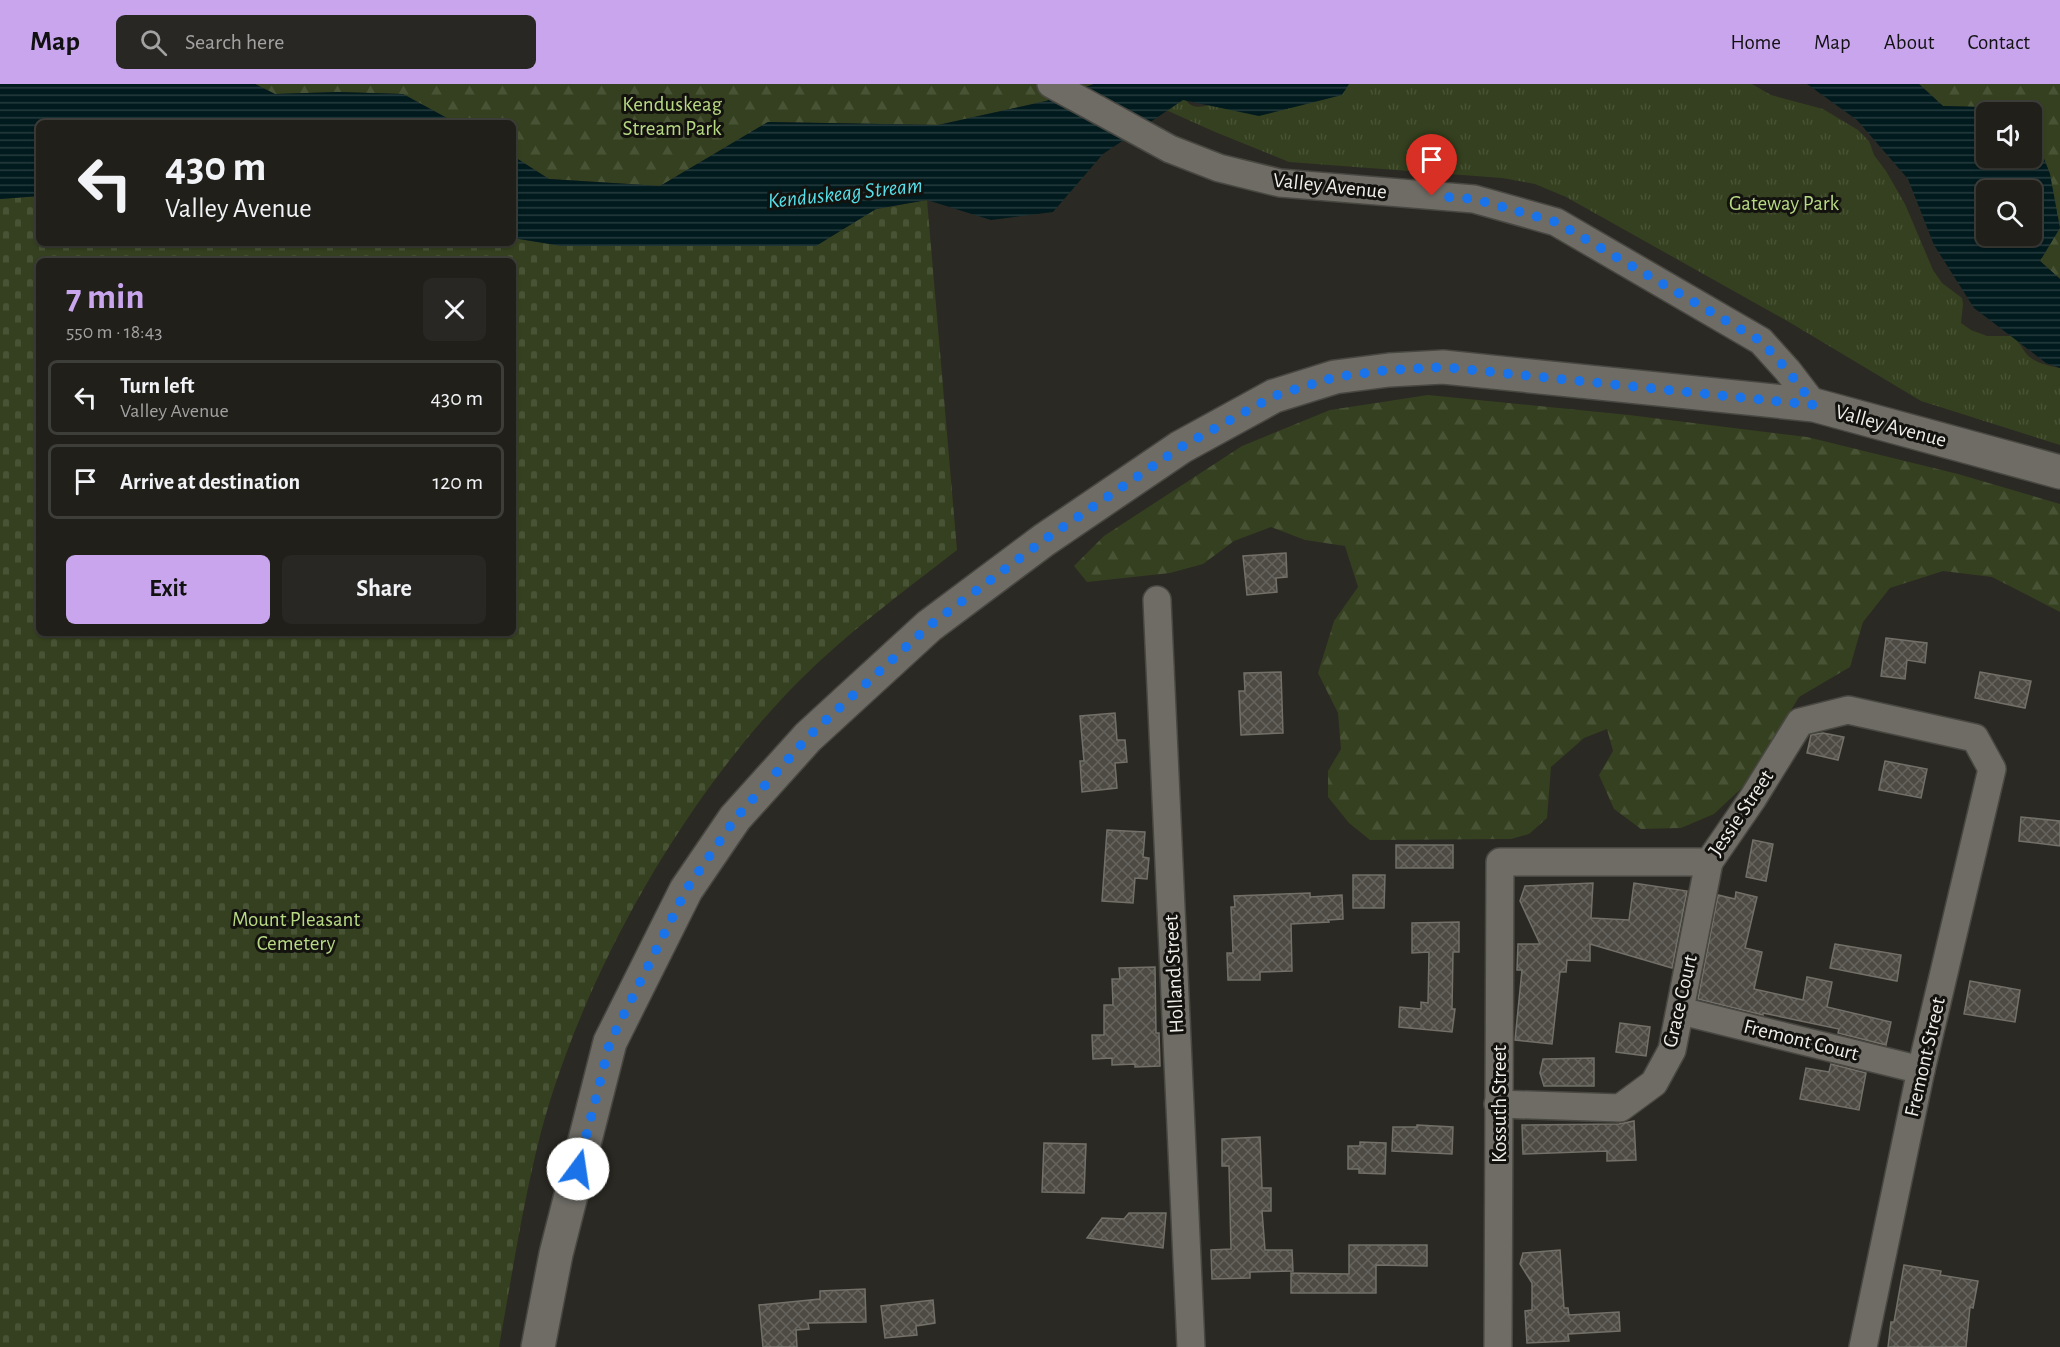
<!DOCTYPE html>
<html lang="en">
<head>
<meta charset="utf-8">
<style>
  :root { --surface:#201f1a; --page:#282723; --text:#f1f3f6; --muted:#a2a2a2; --line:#3d3d39; --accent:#c9a5ee }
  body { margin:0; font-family:"Alegreya Sans",sans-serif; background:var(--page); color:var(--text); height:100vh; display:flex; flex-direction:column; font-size:22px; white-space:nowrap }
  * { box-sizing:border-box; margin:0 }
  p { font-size:20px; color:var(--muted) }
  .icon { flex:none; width:33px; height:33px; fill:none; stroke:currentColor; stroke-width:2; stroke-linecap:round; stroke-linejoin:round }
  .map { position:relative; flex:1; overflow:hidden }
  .details { position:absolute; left:36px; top:174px; width:480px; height:378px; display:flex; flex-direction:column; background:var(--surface); border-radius:9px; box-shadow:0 2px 4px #0004,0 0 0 2px var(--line) }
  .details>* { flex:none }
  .hud { position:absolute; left:36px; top:36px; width:480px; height:126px; border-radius:9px; box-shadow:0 2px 4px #0004,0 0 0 2px var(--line); background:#201f1a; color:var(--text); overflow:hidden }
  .controls { position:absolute; left:1976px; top:18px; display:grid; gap:12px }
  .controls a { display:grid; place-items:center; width:66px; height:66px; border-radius:9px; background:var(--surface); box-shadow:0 2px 4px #0004,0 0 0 2px var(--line); font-size:30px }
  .pin { position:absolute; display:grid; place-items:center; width:51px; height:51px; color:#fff; margin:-62px -26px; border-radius:50% 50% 50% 0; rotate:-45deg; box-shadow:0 0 6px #0007 }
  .pin .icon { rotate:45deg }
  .me { position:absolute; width:66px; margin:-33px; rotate:14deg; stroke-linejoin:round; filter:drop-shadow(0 0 4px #0008) }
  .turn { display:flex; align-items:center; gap:21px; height:126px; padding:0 30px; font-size:27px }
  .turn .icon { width:78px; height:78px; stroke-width:2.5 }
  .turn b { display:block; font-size:42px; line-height:51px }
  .round { display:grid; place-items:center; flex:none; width:63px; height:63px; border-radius:9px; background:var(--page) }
  .headline { display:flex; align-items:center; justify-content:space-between; height:102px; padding:0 30px }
  h1 { font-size:36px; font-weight:700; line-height:45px; color:var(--accent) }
  .primary-button { display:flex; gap:12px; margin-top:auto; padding:12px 30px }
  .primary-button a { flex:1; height:69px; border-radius:9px; background:var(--accent); color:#111; font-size:24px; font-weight:700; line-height:69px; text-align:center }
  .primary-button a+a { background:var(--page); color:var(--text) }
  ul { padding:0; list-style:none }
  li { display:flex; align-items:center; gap:18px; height:75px; margin:0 12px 9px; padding:0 18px; border:3px solid var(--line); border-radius:9px }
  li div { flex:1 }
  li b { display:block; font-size:22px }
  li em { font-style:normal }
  header { display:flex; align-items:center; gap:36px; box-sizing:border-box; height:84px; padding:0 30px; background:var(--accent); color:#111 }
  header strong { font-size:28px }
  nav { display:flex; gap:33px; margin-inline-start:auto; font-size:21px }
  .search { width:420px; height:54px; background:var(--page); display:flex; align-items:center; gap:15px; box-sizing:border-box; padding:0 21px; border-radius:9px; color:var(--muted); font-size:22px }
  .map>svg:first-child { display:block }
</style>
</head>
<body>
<header>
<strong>Map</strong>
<div class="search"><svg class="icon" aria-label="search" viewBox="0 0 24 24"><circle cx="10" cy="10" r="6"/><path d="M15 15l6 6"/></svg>Search here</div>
<nav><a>Home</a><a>Map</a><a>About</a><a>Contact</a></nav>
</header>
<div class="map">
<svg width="2060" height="1263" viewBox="0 0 2060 1263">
  <defs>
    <pattern id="grass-tufts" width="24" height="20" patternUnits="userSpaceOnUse" patternTransform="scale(1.5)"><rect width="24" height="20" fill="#34401f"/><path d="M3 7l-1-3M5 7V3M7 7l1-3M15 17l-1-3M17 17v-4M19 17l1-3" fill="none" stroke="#485335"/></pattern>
    <pattern id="forest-firs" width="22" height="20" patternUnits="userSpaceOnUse" patternTransform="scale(1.5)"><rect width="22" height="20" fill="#34401f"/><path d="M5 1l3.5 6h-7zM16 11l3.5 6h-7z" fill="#485335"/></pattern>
    <pattern id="cemetery-stones" width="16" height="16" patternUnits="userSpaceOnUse" patternTransform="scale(1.5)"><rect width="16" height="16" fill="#34401f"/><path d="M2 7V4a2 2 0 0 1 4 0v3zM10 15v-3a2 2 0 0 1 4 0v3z" fill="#485335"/></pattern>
    <pattern id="water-rules" width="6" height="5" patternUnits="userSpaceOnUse" patternTransform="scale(1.5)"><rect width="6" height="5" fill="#001a1d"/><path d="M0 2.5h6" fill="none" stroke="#263c3e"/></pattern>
    <pattern id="building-cross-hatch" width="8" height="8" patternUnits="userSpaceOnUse" patternTransform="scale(1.5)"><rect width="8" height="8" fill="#4c4a43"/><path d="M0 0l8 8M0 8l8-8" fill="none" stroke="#66645e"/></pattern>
  </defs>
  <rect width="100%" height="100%" fill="#2b2923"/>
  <path fill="url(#grass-tufts)" d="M1261,0l29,23 38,-9 18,-14h406l19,11 52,14 35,21 11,11 5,14 12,16 19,33 28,66 9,13 20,15 1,6 -2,19 10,7 16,6h26c5,5 8,10 12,16 8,11 22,13 35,16v77l-139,-44 -132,-79 -223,-125 -31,-13 -33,-6 -213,-16 -74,-30 -49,-22 16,-15c3,4 6,9 11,11 14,5 53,-16 68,-22z"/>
  <g fill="url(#forest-firs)">
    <polygon points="255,0 1094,0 1046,17 938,41 768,38 660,102 549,95 513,72 513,39 456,39 403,10 338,8 275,10"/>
    <polygon points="1919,0 2060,0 2060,195 2040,177 2050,90 2031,42 2031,28 2026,28 2024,24 1943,22"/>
    <polygon points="1428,311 1629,331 1807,353 1958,390 2060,420 2060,528 1992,493 1943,487 1890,504 1863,538 1850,583 1799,613 1746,700 1714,730 1681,744 1641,745 1614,725 1599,691 1613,667 1607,645 1584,654 1551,683 1547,734 1529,750 1511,755 1370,756 1349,739 1328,713 1328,687 1341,665 1338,629 1318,589 1334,537 1358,503 1345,462 1305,456 1271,443 1234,457 1203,480 1170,489 1087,498 1074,482 1104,452 1242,362 1330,326"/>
  </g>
  <path fill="url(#cemetery-stones)" fill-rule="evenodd" d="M39,112v47h474v-5l49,8h253l61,-37 51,-9 30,350c-54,42 -109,82 -158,131 -116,117 -215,292 -258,451 -18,70 -29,143 -42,215h-499v-1148zM39,177h474v372h-474z"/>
  <g fill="url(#water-rules)" fill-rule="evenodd">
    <polygon points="0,0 255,0 275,10 338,8 403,10 456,39 39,39 39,112 0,115"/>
    <polygon points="1094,0 1349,0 1342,11 1259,32 1183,16 1103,70 1053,128 991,136 927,116 876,125 816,162 562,162 513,154 513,72 549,95 660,102 768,38 938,41 1046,17"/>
    <path d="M1807,0h112l24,22 81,2 2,4h-40v46h45v-32l19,48 10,54 -20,33 20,18v89l-14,-5 -72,-55 -40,-63 -26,-66 -51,-59zM1986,106h45v46h-45z"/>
  </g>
  <g fill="url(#building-cross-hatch)" stroke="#727068" stroke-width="1.5">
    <polygon points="1286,469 1287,493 1276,494 1277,508 1247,511 1243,472"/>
    <polygon points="1886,554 1927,559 1925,579 1907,576 1905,595 1881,592"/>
    <polygon points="1281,588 1283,649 1241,651 1239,607 1245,607 1244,589"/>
    <polygon points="1980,588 2031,597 2025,624 1975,614"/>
    <polygon points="1115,629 1117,656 1125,656 1127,678 1115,679 1117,704 1082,708 1080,677 1084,677 1080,632"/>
    <polygon points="1823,649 1844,653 1838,676 1807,669 1811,651"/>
    <polygon points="1885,677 1927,685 1921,714 1879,706"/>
    <polygon points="2021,733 2060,737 2060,762 2019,757"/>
    <polygon points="1107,746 1145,748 1143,773 1149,774 1147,795 1135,794 1133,819 1102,817"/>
    <polygon points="1753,756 1773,760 1766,797 1746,793"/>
    <rect x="1396" y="761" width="57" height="23"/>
    <polygon points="1353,791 1385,791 1384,824 1353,824"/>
    <polygon points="1593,799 1591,834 1629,836 1634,799 1687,807 1672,884 1590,860 1590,877 1567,876 1566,888 1560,888 1552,960 1515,956 1522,886 1517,886 1518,860 1540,860 1520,817 1525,802"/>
    <polygon points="1736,808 1757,813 1745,864 1762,868 1754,905 1803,916 1807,893 1832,898 1827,923 1891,938 1886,961 1838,949 1839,945 1763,929 1763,931 1698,915 1718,811 1735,815"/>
    <polygon points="1310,809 1310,813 1342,811 1343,835 1328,836 1329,838 1291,840 1292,887 1260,888 1260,896 1228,896 1227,869 1233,869 1231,823 1235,823 1234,812"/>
    <polygon points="1459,838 1459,868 1453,868 1452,925 1455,925 1452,948 1399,943 1400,923 1421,925 1421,918 1428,919 1429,868 1412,869 1412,839"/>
    <polygon points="1835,860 1901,871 1897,897 1830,884"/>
    <polygon points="1155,883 1156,949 1159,949 1160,982 1135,983 1135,980 1112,981 1112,974 1093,975 1092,951 1104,951 1104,921 1113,921 1112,895 1120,895 1119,884"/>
    <polygon points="1970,897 2020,906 2015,938 1964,930"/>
    <polygon points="1620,939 1650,943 1646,972 1616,968"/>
    <polygon points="1594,974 1594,1002 1544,1002 1540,989 1543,975"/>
    <polygon points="1831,980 1866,989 1859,1026 1800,1015 1806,984 1829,988"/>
    <polygon points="1634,1037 1636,1076 1607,1077 1607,1067 1523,1070 1522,1041 1619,1040"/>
    <polygon points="1417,1041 1453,1043 1452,1070 1392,1067 1393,1043 1417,1043"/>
    <polygon points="1260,1053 1262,1104 1271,1104 1271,1127 1262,1127 1265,1166 1292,1166 1293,1187 1250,1188 1250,1194 1212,1195 1211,1166 1231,1165 1229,1082 1222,1082 1222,1055"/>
    <polygon points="1360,1058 1386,1059 1385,1090 1359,1089 1359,1085 1348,1085 1348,1062 1360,1062"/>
    <polygon points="1044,1059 1086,1060 1084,1109 1042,1108"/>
    <polygon points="1129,1129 1166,1129 1163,1164 1087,1154 1102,1134 1124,1135"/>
    <polygon points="1349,1161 1427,1161 1427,1182 1376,1181 1376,1209 1291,1209 1291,1189 1349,1190"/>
    <polygon points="1560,1166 1564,1224 1568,1224 1569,1231 1619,1228 1620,1247 1568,1250 1569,1257 1527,1259 1525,1227 1532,1226 1532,1199 1520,1180 1523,1169"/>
    <polygon points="1904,1181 1941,1187 1940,1191 1978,1197 1973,1224 1970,1223 1966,1263 1888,1263 1891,1238 1894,1238"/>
    <polygon points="865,1205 866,1238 808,1239 809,1245 796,1246 797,1263 763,1263 759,1221 820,1215 820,1207"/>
    <polygon points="933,1216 935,1239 916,1242 917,1251 885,1254 881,1222"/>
  </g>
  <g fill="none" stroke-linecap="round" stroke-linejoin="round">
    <defs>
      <g id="street">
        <polyline points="1051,0 1170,65 1219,84 1280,99 1474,115 1556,138 1761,257 1788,287 1814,321"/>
        <polyline points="1157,516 1191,1263"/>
        <polyline points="1681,927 1921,986"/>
        <polyline points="1498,1020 1620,1024 1654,999 1672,966 1709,778"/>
        <polyline points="1498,1263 1500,778 1709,778 1753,714 1800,638 1848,626 1975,654 1992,685 1921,986 1863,1263"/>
      </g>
      <polyline id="secondary" points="538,1263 556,1170 610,958 686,806 735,734 808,653 929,542 1044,456 1181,363 1274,312 1335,293 1389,286 1443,283 1814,321 2060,388"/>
    </defs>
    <use href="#street" stroke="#484741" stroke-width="30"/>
    <use href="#secondary" stroke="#484741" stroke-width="36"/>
    <use href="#street" stroke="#6e6c65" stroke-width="27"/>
    <use href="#secondary" stroke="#6e6c65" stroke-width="33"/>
  </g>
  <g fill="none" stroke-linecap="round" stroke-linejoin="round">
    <polyline stroke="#1a73e8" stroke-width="10" stroke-dasharray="0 18" points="578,1085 610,958 686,806 735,735 808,653 825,637 929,542 1044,456 1181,363 1274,312 1335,293 1389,286 1443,283 1814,321 1788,287 1761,257 1556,138 1474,115 1432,112"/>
  </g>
  <g text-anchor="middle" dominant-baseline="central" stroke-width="6" stroke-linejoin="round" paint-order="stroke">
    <g font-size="21" fill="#b8d983" stroke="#13120f">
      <text x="672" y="20">Kenduskeag<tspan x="672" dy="24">Stream Park</tspan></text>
      <text x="1784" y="119">Gateway Park</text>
      <text x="296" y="835">Mount Pleasant<tspan x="296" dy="24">Cemetery</tspan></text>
    </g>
    <g font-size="21" fill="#efeeea" stroke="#13120f">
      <text transform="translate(1330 102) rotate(6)">Valley Avenue</text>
      <text transform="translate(1891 342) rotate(15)">Valley Avenue</text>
      <text transform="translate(1741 729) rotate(-56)">Jessie Street</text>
      <text transform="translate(1174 890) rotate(-93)">Holland Street</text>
      <text transform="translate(1680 917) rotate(-77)">Grace Court</text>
      <text transform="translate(1801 956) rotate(14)">Fremont Court</text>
      <text transform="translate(1925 973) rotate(-77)">Fremont Street</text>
      <text transform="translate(1499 1020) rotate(-90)">Kossuth Street</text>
    </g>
    <g font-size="22" font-style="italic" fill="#56dfe9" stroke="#13120f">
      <text transform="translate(845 109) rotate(-6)">Kenduskeag Stream</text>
    </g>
  </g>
</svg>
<div class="controls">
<a><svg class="icon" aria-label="sound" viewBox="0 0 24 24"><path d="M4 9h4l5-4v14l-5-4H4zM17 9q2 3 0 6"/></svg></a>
<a><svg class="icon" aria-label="search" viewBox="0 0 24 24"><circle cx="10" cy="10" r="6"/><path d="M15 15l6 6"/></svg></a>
</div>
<div class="pin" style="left:1432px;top:112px;background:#d93025"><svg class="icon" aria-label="arrive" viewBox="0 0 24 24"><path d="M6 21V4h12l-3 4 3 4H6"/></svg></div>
<svg class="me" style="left:578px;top:1085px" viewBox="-20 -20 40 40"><circle r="19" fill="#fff"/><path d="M0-13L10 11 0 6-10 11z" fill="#1a73e8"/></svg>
<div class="hud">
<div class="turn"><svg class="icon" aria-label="left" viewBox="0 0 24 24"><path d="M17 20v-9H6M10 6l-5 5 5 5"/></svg><div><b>430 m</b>Valley Avenue</div></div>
</div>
<section class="details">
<div class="headline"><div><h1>7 min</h1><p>550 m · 18:43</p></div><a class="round"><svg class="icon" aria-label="close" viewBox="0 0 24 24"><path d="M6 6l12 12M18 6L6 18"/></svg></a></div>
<ul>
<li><svg class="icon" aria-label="left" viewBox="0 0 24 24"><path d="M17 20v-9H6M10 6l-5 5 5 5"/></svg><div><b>Turn left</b><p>Valley Avenue</p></div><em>430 m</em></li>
<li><svg class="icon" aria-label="arrive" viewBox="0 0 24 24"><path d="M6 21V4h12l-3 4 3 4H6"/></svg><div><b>Arrive at destination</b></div><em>120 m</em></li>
</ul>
<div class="primary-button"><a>Exit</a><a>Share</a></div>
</section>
</div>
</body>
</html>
